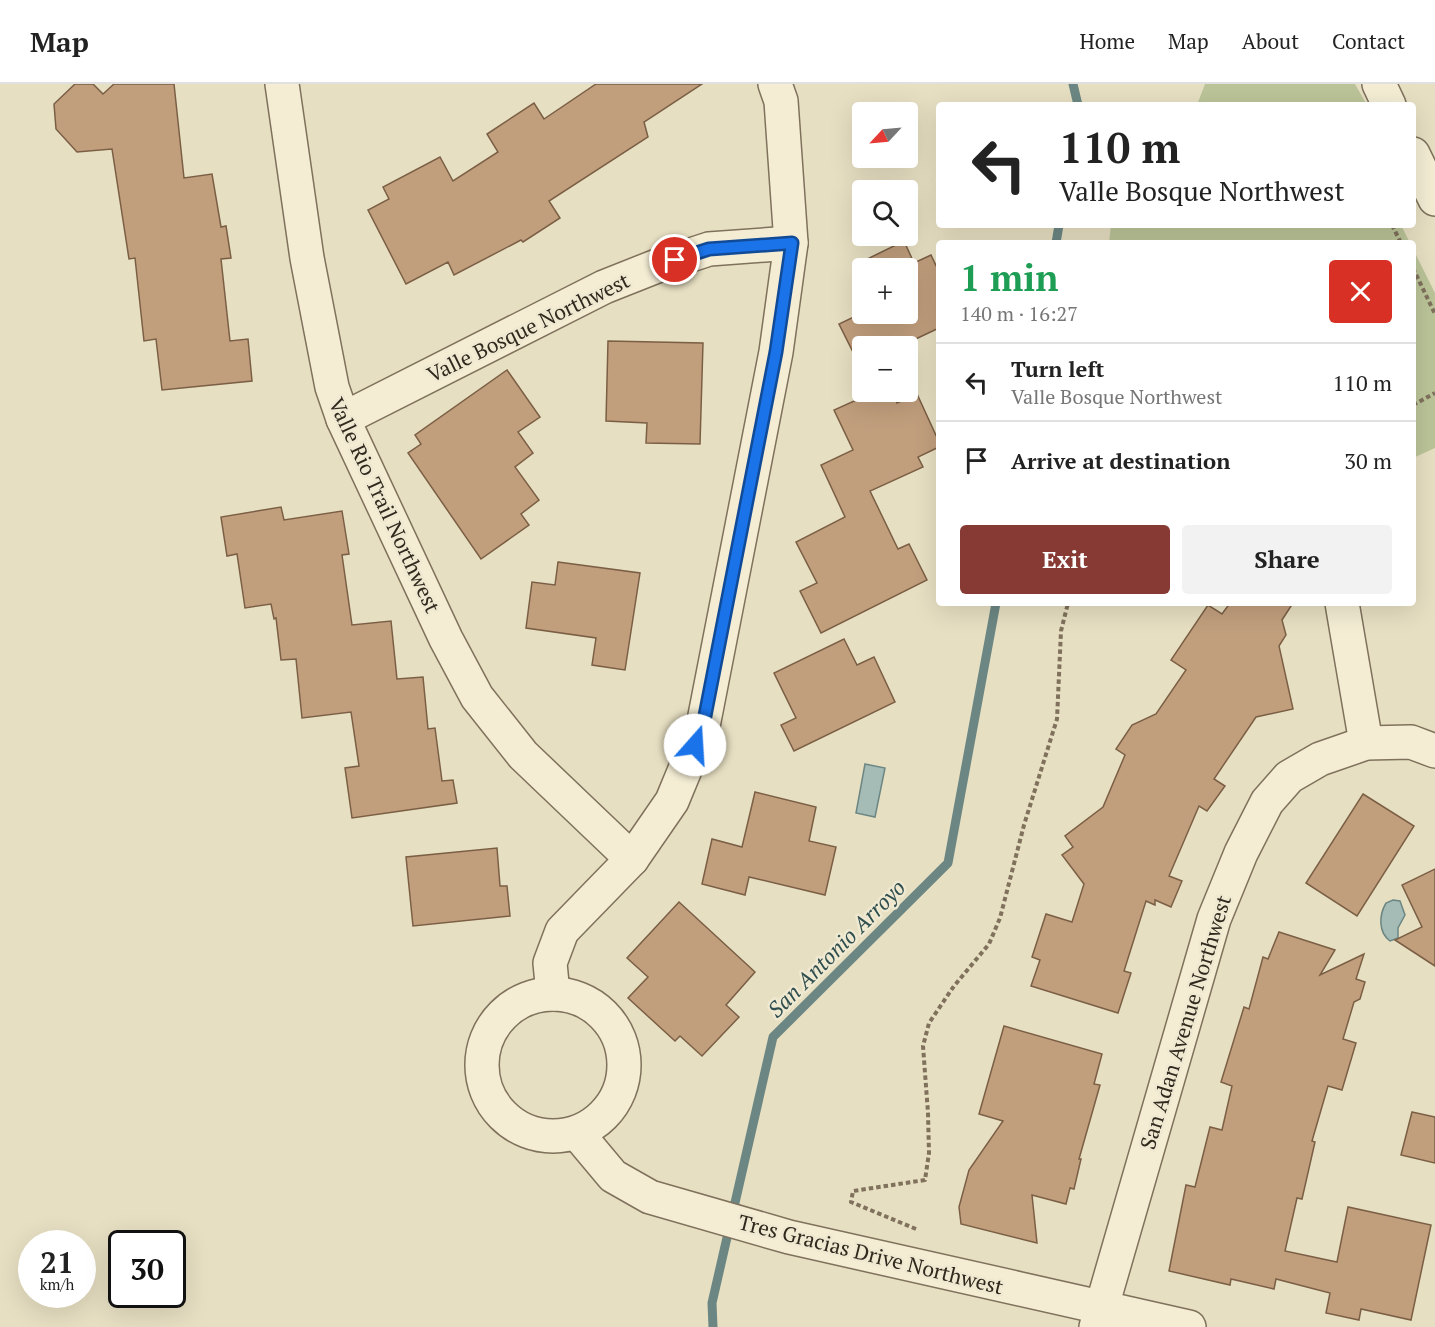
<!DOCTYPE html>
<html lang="en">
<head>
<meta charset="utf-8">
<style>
  :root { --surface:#fff; --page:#f2f2f2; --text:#222; --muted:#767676; --line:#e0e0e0; --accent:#863a33 }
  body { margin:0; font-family:"PT Serif",serif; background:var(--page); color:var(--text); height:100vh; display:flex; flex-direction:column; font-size:22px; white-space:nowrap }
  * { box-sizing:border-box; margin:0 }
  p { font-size:20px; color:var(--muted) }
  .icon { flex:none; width:33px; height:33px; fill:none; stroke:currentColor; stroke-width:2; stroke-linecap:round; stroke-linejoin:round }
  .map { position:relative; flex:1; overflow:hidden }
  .details { position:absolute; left:936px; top:156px; width:480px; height:366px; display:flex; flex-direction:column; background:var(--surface); border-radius:6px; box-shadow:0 6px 24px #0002 }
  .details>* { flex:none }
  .banner { position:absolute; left:936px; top:18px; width:480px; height:126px; border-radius:6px; box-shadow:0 6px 24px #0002; background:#fff; color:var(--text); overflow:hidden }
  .needle { width:39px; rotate:244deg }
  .tools { position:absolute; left:852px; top:18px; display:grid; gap:12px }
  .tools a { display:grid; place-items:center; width:66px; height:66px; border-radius:6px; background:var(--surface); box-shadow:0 6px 24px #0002; font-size:30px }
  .speed { position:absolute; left:18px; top:1146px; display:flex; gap:12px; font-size:30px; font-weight:700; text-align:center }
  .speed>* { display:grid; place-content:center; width:78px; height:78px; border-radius:50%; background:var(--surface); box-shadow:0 6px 24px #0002; line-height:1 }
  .speed small { font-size:15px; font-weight:400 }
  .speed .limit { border:3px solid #111; border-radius:9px; background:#fff; color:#111 }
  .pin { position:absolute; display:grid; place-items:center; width:51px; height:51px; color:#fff; margin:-26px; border:3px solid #fff; border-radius:50%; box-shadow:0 2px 6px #0007 }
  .me { position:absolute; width:66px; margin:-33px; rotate:19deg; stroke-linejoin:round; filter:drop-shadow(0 0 4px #0008) }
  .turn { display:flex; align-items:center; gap:21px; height:126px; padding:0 24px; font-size:27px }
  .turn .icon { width:78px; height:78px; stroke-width:2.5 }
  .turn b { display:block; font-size:42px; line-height:51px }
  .round { display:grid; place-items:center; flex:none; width:63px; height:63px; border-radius:6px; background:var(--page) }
  .headline { display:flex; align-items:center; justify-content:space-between; height:102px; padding:0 24px }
  h1 { font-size:36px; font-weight:600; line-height:45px; color:#1e9e55 }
  .primary-button { display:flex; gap:12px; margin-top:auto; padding:12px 24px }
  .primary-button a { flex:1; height:69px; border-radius:6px; background:var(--accent); color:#fff; font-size:24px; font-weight:600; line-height:69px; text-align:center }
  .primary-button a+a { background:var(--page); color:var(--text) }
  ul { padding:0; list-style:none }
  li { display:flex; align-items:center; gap:18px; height:78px; padding:0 24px; border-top:2px solid var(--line) }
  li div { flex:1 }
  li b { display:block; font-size:22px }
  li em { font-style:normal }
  header { display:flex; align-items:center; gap:36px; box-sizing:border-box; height:84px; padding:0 30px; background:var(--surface); border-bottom:2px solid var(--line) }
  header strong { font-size:28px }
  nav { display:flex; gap:33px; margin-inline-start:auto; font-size:21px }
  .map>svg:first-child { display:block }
</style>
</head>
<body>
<header>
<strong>Map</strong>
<nav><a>Home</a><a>Map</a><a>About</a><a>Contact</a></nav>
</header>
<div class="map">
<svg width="1435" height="1243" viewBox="0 0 1435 1243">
  <rect width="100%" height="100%" fill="#e7dfc2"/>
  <g fill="#bbc498">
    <polygon points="1205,0 1355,0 1367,21 1197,21"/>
    <polygon points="1111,141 1401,141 1410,159 1109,159"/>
    <polygon points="1413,165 1435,209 1435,364 1413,374"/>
  </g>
  <g fill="#a4bbb6" stroke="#6c8783" stroke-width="1.5">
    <polygon points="865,680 885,684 875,733 856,729"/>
    <path d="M1393,816l7,1 5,14 -7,13v10l-8,3c-12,-9 -11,-26 -4,-38z"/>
  </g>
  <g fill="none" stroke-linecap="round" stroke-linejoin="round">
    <g stroke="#6c8783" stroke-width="9">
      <polyline points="1073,0 1078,21"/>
      <polyline points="1056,159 1059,141"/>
      <polyline points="713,1243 712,1219 773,953 948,779 996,519"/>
    </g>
  </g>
  <g fill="#c19f7d" stroke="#7b5f45" stroke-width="1.5">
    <polygon points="75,0 93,0 103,10 114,0 174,0 184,94 212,90 221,143 226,142 231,174 221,175 230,257 248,255 252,297 162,306 156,255 144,257 135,174 129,175 112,65 77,68 56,45 54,20"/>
    <polygon points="596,0 702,0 644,38 648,53 549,117 560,134 523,158 521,156 454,191 448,178 406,200 368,126 389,115 383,103 440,73 453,97 498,68 487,50 534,19 544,35"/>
    <polygon points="904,157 914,179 931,171 939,188 939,244 901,262 862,262 860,282 839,240 862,229 908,230 908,184 862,184 862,202 853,182"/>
    <polygon points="608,257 703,259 700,360 646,359 647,339 606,337"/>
    <polygon points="507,286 540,333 518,348 533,369 515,383 539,416 521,430 529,441 481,475 408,369 421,360 415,351"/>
    <polygon points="874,308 892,308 897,319 917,310 939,358 939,363 918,373 923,383 870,407 898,465 909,460 927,496 821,549 800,507 817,499 796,458 845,433 821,381 853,366 834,326"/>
    <polygon points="281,423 284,436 342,427 349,470 342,471 352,541 391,537 397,595 423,593 428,645 435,644 442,697 453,696 457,719 352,734 345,684 359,682 351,628 302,634 296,575 281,576 276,534 274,535 271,520 245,524 237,470 227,472 221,433"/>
    <polygon points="558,478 640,489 625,586 592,581 596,554 526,544 532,498 555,501"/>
    <polygon points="1230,519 1293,519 1282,536 1286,551 1279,562 1293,625 1256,633 1214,695 1225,702 1207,727 1199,722 1169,792 1182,797 1171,823 1155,816 1155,821 1146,817 1124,887 1131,889 1118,929 1031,902 1040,876 1032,873 1046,830 1072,838 1084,800 1062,771 1073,763 1065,752 1103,723 1125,671 1116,665 1132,641 1156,630 1186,586 1171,576 1208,521 1222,530"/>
    <polygon points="844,555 857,581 874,573 895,618 794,667 781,641 796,634 774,589"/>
    <polygon points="755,708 816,723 809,757 836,763 825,811 749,793 745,811 702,800 712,755 742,763"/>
    <polygon points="1363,710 1414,742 1357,832 1306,799"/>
    <polygon points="497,764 500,802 507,802 510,832 413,842 406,773"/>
    <polygon points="1435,785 1435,882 1395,856 1422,843 1402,801"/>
    <polygon points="679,818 755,888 726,921 739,933 702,972 680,952 675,957 628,914 648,893 627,874"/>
    <polygon points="1279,848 1335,866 1320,891 1364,870 1356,895 1365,898 1360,915 1354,918 1343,955 1356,959 1342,1006 1328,1002 1312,1057 1315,1058 1302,1115 1297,1114 1285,1167 1337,1178 1348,1123 1431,1141 1411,1236 1361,1225 1359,1236 1326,1229 1330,1209 1276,1195 1274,1205 1231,1195 1230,1201 1169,1187 1186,1101 1195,1103 1210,1043 1222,1046 1232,1002 1221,998 1244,923 1249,925 1263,873 1268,875"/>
    <polygon points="1004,942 1102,970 1094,1000 1100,1001 1079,1075 1081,1075 1074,1105 1070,1104 1066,1120 1032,1111 1037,1159 961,1140 959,1123 969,1086 1003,1037 979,1030"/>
    <polygon points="1412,1028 1435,1033 1435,1079 1401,1071"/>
  </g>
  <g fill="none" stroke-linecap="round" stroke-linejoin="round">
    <defs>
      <g id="minor">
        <polyline points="282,0 307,174 332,303 343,335 446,555 477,613 523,671 632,775"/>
        <polyline points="1379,0 1389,21"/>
        <polyline points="1413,70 1435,115"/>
        <polyline points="343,335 604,203 657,182 709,165 791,159"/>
        <polyline points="1342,519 1366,659"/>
        <polyline points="553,910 550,879 562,847 632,775 672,717 703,642 776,268 791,159 781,17 775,0"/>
        <circle cx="553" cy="981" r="71"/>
        <polyline points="577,1049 613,1092 650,1113 789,1153 1189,1243"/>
        <polyline points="1096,1243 1214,835 1241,769 1267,718 1289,693 1320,675 1366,659 1411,658 1435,667"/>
      </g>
    </defs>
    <use href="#minor" stroke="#7f715c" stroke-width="36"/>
    <g stroke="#7f715c" stroke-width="4" stroke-dasharray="4.5 3" stroke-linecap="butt">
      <polyline points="1392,141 1401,159"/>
      <polyline points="1413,184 1435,230"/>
      <polyline points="1413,321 1435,309"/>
      <polyline points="916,1145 851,1118 853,1107 925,1096 929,1069 928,1029 923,962 929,939 954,902 989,860 1000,834 1024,741 1057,635 1061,547 1068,519"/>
    </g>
    <use href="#minor" stroke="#f4edd4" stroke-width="33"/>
  </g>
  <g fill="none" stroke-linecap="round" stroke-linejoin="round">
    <defs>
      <polyline id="route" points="675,176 709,165 792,159 776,268 703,642 695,661"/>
    </defs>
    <use href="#route" stroke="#114b97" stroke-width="15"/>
    <use href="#route" stroke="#1a73e8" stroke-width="10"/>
  </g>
  <g text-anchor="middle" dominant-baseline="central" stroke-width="5" stroke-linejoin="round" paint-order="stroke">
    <g font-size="21" fill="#31291e" stroke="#f0e9d1">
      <text transform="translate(528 243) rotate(-26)">Valle Bosque Northwest</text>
      <text transform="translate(385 421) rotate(65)">Valle Rio Trail Northwest</text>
      <text transform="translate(1185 938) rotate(-73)">San Adan Avenue Northwest</text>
      <text transform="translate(871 1170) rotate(14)">Tres Gracias Drive Northwest</text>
    </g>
    <g font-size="22" font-style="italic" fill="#2f4e4f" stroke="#f0e9d1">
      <text transform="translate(836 864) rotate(-45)">San Antonio Arroyo</text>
    </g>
  </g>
</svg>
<div class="tools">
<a><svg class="needle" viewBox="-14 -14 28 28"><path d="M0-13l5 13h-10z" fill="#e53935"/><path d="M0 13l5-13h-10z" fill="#767676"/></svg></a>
<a><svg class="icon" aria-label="search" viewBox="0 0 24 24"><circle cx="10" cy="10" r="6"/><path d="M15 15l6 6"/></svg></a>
<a>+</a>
<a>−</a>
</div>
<div class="speed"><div>21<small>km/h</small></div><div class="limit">30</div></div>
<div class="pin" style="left:675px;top:176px;background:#d93025"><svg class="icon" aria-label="arrive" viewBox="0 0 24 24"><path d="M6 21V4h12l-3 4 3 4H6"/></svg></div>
<svg class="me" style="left:695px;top:661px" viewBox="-20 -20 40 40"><circle r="19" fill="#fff"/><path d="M0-13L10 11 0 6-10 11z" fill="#1a73e8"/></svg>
<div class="banner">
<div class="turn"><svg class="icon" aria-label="left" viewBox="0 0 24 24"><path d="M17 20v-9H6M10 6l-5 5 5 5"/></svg><div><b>110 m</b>Valle Bosque Northwest</div></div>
</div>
<section class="details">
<div class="headline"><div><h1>1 min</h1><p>140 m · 16:27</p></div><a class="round" style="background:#d93025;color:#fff"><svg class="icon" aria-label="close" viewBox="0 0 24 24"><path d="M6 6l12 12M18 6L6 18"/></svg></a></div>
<ul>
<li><svg class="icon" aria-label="left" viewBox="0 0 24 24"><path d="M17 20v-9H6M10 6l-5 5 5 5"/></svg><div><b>Turn left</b><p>Valle Bosque Northwest</p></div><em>110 m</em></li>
<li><svg class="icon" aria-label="arrive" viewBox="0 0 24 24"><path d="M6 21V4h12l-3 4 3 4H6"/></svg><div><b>Arrive at destination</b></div><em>30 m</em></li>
</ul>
<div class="primary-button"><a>Exit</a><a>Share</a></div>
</section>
</div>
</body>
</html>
